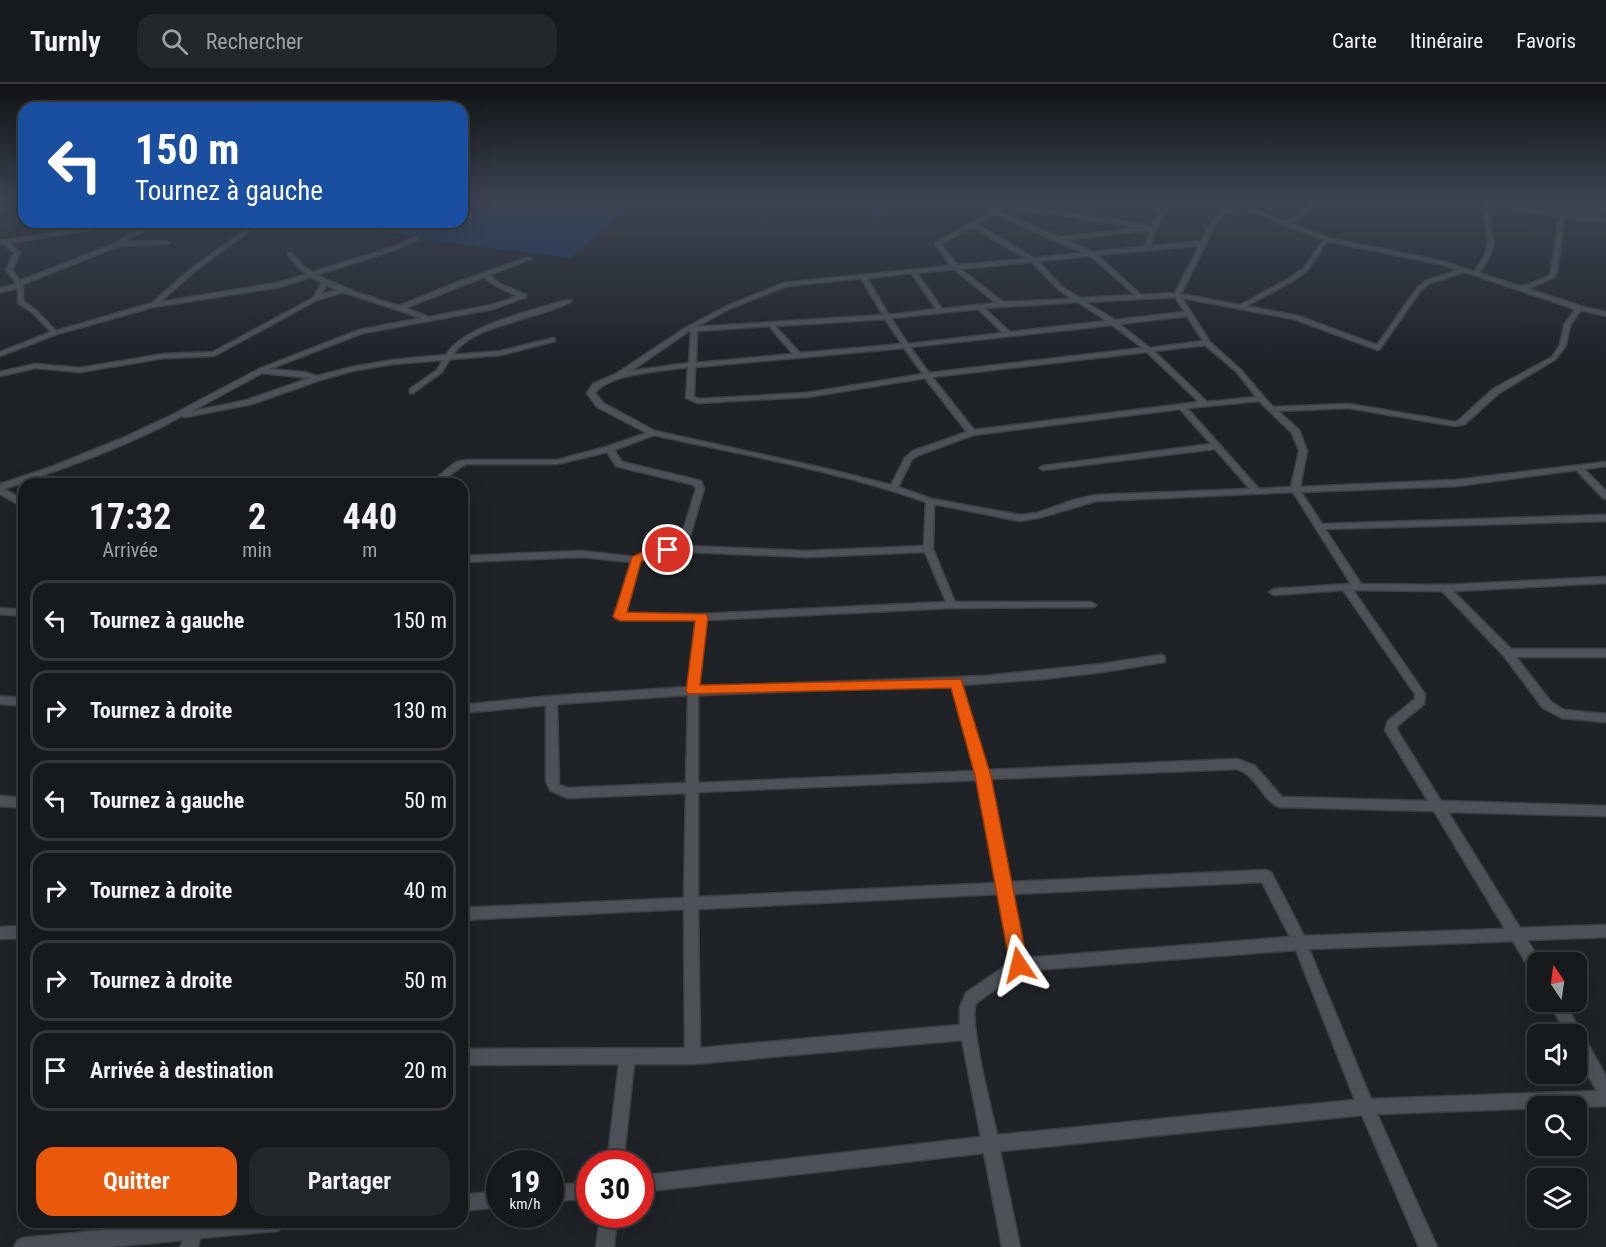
<!DOCTYPE html>
<html lang="fr">
<head>
<meta charset="utf-8">
<style>
  :root { --surface:#171a1d; --page:#24272a; --text:#f1f3f6; --muted:#9ea1a4; --line:#36383b; --accent:#ea580c }
  body { margin:0; font-family:"Roboto Condensed",sans-serif; background:var(--page); color:var(--text); height:100vh; display:flex; flex-direction:column; font-size:22px; white-space:nowrap }
  * { box-sizing:border-box; margin:0 }
  p { font-size:20px; color:var(--muted) }
  .icon { flex:none; width:33px; height:33px; fill:none; stroke:currentColor; stroke-width:2; stroke-linecap:round; stroke-linejoin:round }
  .map { position:relative; flex:1; overflow:hidden }
  .details { position:absolute; left:18px; top:394px; width:450px; height:750px; display:flex; flex-direction:column; background:var(--surface); border-radius:18px; box-shadow:0 6px 24px #0002,0 0 0 2px var(--line) }
  .details>* { flex:none }
  .top-card { position:absolute; left:18px; top:18px; width:450px; height:126px; border-radius:18px; box-shadow:0 6px 24px #0002,0 0 0 2px var(--line); background:#1a4fa0; color:#fff; overflow:hidden }
  .needle { width:39px; rotate:347deg }
  .fabs { position:absolute; left:1527px; top:868px; display:grid; gap:12px }
  .fabs a { display:grid; place-items:center; width:60px; height:60px; border-radius:12px; background:var(--surface); box-shadow:0 6px 24px #0002,0 0 0 2px var(--line); font-size:30px }
  .speed { position:absolute; left:486px; top:1066px; display:flex; gap:12px; font-size:30px; font-weight:700; text-align:center }
  .speed>* { display:grid; place-content:center; width:78px; height:78px; border-radius:50%; background:var(--surface); box-shadow:0 6px 24px #0002,0 0 0 2px var(--line); line-height:1 }
  .speed small { font-size:15px; font-weight:400 }
  .speed .limit { border:9px solid #d22; background:#fff; color:#111 }
  .pin { position:absolute; display:grid; place-items:center; width:51px; height:51px; color:#fff; margin:-26px; border:3px solid #fff; border-radius:50%; box-shadow:0 2px 6px #0007 }
  .me { position:absolute; width:66px; margin:-33px; rotate:350deg; stroke-linejoin:round; filter:drop-shadow(0 0 4px #0008) }
  .turn { display:flex; align-items:center; gap:21px; height:126px; padding:0 18px; font-size:27px }
  .turn .icon { width:78px; height:78px; stroke-width:2.5 }
  .turn b { display:block; font-size:42px; line-height:51px }
  .eta { display:flex; justify-content:space-evenly; align-items:center; height:102px; text-align:center }
  .eta b { font-size:36px; font-weight:700; line-height:42px }
  .cta { display:flex; gap:12px; margin-top:auto; padding:12px 18px }
  .cta a { flex:1; height:69px; border-radius:18px; background:var(--accent); color:#fff; font-size:24px; font-weight:700; line-height:69px; text-align:center }
  .cta a+a { background:var(--page); color:var(--text) }
  ul { padding:0; list-style:none }
  li { display:flex; align-items:center; gap:18px; height:81px; margin:0 12px 9px; padding:0 6px; border:3px solid var(--line); border-radius:18px }
  li div { flex:1 }
  li b { display:block; font-size:22px }
  li em { font-style:normal }
  header { display:flex; align-items:center; gap:36px; box-sizing:border-box; height:84px; padding:0 30px; background:var(--surface); border-bottom:2px solid var(--line) }
  header strong { font-size:28px }
  nav { display:flex; gap:33px; margin-inline-start:auto; font-size:21px }
  .search { width:420px; height:54px; background:var(--page); display:flex; align-items:center; gap:15px; box-sizing:border-box; padding:0 21px; border-radius:18px; color:var(--muted); font-size:22px }
  .map>svg:first-child { display:block }
</style>
</head>
<body>
<header>
<strong>Turnly</strong>
<div class="search"><svg class="icon" aria-label="search" viewBox="0 0 24 24"><circle cx="10" cy="10" r="6"/><path d="M15 15l6 6"/></svg>Rechercher</div>
<nav><a>Carte</a><a>Itinéraire</a><a>Favoris</a></nav>
</header>
<div class="map">
<svg width="1606" height="1163" viewBox="0 0 1606 1163">
  <rect width="100%" height="100%" fill="#1f2227"/>
  <g fill="#143361">
    <polygon points="462,117 634,117 571,174 442,158 383,147 315,138 462,138"/>
    <polygon points="862,117 912,117 874,138"/>
  </g>
  <g fill="none" stroke-linecap="round" stroke-linejoin="round">
    <defs>
      <g id="street">
        <path d="M1008,117h6l-4,3 133,20 3,2 -2,1 7,-1 9,-16 -54,-9h15l41,7 7,-7h5l-13,16 -11,29 51,-5c3,-5 6,-12 10,-18 8,-12 29,-22 43,-22l-9,5 41,16 32,-21h6l-33,22 37,15 117,24 29,10c25,-33 8,-37 10,-71l78,13 44,4v4l-42,-4 -7,54 -4,6 -25,11 53,17 25,6v4l-25,-6 -11,15 -4,20 -10,14 -57,34 -34,31 -10,2 -106,-18 -71,3 21,19 8,21 -7,36 156,-7 150,-18v4l-22,3 22,22v8l-3,-1 -27,-28 -120,16 -155,6 21,32 284,-9v6l-281,8 36,55 84,1 161,-8v6l-153,8 58,58h95v8h-90l35,45 13,8 42,4v8l-44,-4 -19,-10 -39,-52 -62,-65 -89,-1 72,104 -1,10 -27,22v4l44,71 165,5v10l-158,-4 72,116 86,-3v12l-79,3 15,23h-4v13l-5,-1 -20,-34 -204,8 62,150 226,-8 -21,-37v-19h-9l-18,-33h15l42,74v30l-68,1v1l-161,6 60,133h-18l-57,-132 -362,36 20,96h-18l-18,-94 -344,39v-16l341,-39 -19,-97 -269,24h-59l-11,100h-16l12,-100 -157,1v-16l223,-1 -1,-139 -222,11v-12l222,-10 2,-105 -119,5 -16,-7 -5,-9v-77l-84,8v-8l89,-9 137,-9 8,-67 -80,-1 -1,-2 16,-55 -49,-5 -120,5v-6l120,-5 53,6 16,-6 27,-4 18,-58 -2,-4 -78,-19 -9,-14 -50,12h-90l-5,2 -24,18h-9l27,-22 11,-2h90l49,-13 41,-14 -50,-26 -10,-14 6,-9 23,-10 69,-46 42,-22 57,-23 167,-17 -16,-22 1,-1zM1489,121l70,12 -8,55 -2,4 -27,11 -43,-14c26,-35 8,-33 10,-68zM1006,122l1,1 135,21 -81,9 -63,-25zM1241,123l82,33 -20,29 -16,11 -47,25 -59,-11 35,-71 14,-11zM994,130l90,39 -50,5 -58,-34zM972,143l55,32 -70,6 -16,-21zM1150,146l-5,17 -53,5 -26,-12zM1327,157l117,24 15,5 -33,11 -9,7 -40,57 -79,-29 -52,-10 45,-24 16,-11zM1200,161l-25,48 -34,2 -44,-40zM1090,172h1l44,39 -55,3 -18,-11 -24,-26zM1032,178l26,27 14,10 -69,3 -43,-33zM954,185l42,34 -54,6 -25,-36zM1465,188l110,37 -11,16 -4,20 -8,12 -59,32 -34,31 -4,2 -106,-18 -76,3 -9,-10 -23,-27 -31,-28 -28,-44 112,21 84,31 2,-1 41,-59 9,-7zM911,189l25,36 -47,6 -22,-37zM861,194l22,37 -187,12 35,-19 56,-22zM1175,213l10,15 -70,8 -30,-18zM1078,218l29,19 -97,11 -26,-24zM978,225l25,24 -95,11 -17,-26zM1187,232l16,25 -53,7 -31,-24zM885,235l17,25 -102,9 -25,-27zM1112,241l31,23 -214,25 -19,-26zM769,242l24,28 -97,9 1,-32zM689,247h2l-2,32 -58,8zM1205,261l32,27 19,25 -49,5 -53,-51zM904,264l19,26 -116,19 -108,6 -5,-2 1,-30zM1147,268l52,50 -225,28 -42,-53zM688,283l-2,31 12,5 109,-6 118,-19 42,54 -54,19 -8,7 -14,27 -64,-16 -172,-38 -52,-28 -8,-10c14,-20 69,-22 93,-26zM1259,317l33,32 7,18 -8,36 -32,2 -72,-81zM1180,325l31,35 -168,22 -4,2 4,2 172,-21 35,40 -154,6 -22,5 -37,13 -17,2 -88,-16 -34,-12 14,-28 7,-4 54,-20zM654,351c91,20 184,36 272,67l-2,44 -117,5 -120,-5 17,-57 -3,-8 -79,-19 -8,-12zM1293,408l58,92 -77,5 -5,3 5,3 69,-5 72,104v5l-27,22 -3,9 43,71 -146,-4 -27,-31 -18,-7 -250,11 -25,-85 81,-6 59,-7 62,-10 1,-3 -1,-3 -4,-1 -58,9 -117,12 -286,11 7,-67 246,-12 142,-1 2,-2 -5,-3h-136l-22,-53 1,-45 86,17 22,-4 54,-16zM689,468l118,5 118,-5 21,50 -245,12h-75l14,-52 14,-6zM951,601l25,86 -278,12v-88zM688,611l-2,88 -118,5 -9,-3 -2,-81zM1237,685c20,6 24,30 42,38l155,4 71,118 -201,7 -33,-64 -5,-2 -256,12 -20,-103zM978,696l19,103 -299,14v-105zM1262,798l28,55 -265,21 -13,-64zM999,810l12,68 -45,31 -6,14v18l-260,23 -2,-139zM1296,866l59,150 -358,35c-5,-24 -29,-114 -21,-132l45,-32z"/>
        <polygon points="1566,117 1576,117 1606,124 1606,128"/>
        <path d="M121,138h13l-124,21 10,10 -8,17 8,11 96,-38 15,-10 24,-11h7l-38,20 42,-1 3,2 -1,1 -49,2 -96,38v17l13,9 20,21 96,-28 39,-34 65,-47h6l-67,49 -35,31 118,-19 29,-9 -8,-6 -11,-13v-2h4l11,13 10,6 80,-25 22,-10 3,2 -1,1 -20,9 -81,26 39,17 44,14 62,-25 65,-23 5,1 -42,16 11,9 26,11v2l-33,12 -130,24 -94,36 35,3 13,4 35,-9 40,-7 54,-5c17,-29 88,-45 121,-55l5,1c-30,18 -101,23 -119,54l48,-4 52,-13 2,1v2l-54,14 -51,4 -8,13 -29,21h-3v-4l27,-19 6,-10 -51,4 -40,7 -32,9 -68,24 -67,13 -3,-1c-56,31 -118,52 -178,73l20,11v7l-3,-1 -21,-12v-10l51,-17 72,-29 49,-23 87,-46 100,-39 63,-12 -79,-26 -26,8 -103,56 -50,2 -84,14 -45,-4 -35,8v-4l35,-8 45,4 84,-14 49,-2 100,-54 9,-15 -11,-6 -32,10 -126,20 -96,27 -57,22v-4l51,-20 -19,-20 -14,-9v-15l-18,4v-4l17,-4 -11,-14 8,-17 -10,-9 -4,1v-4zM484,193l12,9 22,10 -26,9 -63,12 -24,-9zM327,201l10,5 -17,5zM262,289l48,5 -63,22 -57,12z"/>
        <polygon points="0,524 24,526 24,532 0,530"/>
        <polygon points="0,612 24,614 24,622 0,620"/>
        <polygon points="0,712 24,714 24,724 0,722"/>
        <polygon points="24,842 24,854 0,855 0,843"/>
        <polygon points="590,1098 590,1114 550,1118 550,1102"/>
        <polygon points="500,1107 500,1123 462,1127 462,1111"/>
        <polygon points="601,1131 617,1131 614,1163 596,1163"/>
        <polygon points="117,1138 134,1138 132,1144 185,1138 285,1138 283,1144 277,1147 200,1154 198,1163 180,1163 183,1156 110,1163 14,1163 17,1157 23,1154 114,1145"/>
      </g>
    </defs>
    <use href="#street" stroke="#3d4044" stroke-width="3"/>
    <use href="#street" fill="#4e5258" fill-rule="evenodd"/>
  </g>
  <linearGradient id="sky" x2="0" y2="1"><stop stop-color="#111315"/><stop offset="0.42" stop-color="#3c4452"/><stop offset="1" stop-color="#3c4452" stop-opacity="0"/></linearGradient>
  <rect width="1606" height="280" fill="url(#sky)"/>
  <polygon fill="#ea580c" stroke="#983908" stroke-width="1.5" points="668,463 674,466 672,469 649,473 641,478 627,528 706,530 708,533 700,601 961,595 991,692 1028,881 1025,887 1019,889 1012,887 1010,881 975,692 951,604 688,610 686,607 695,537 620,537 613,533 632,473 642,468"/>
</svg>
<div class="fabs">
<a><svg class="needle" viewBox="-14 -14 28 28"><path d="M0-13l5 13h-10z" fill="#e53935"/><path d="M0 13l5-13h-10z" fill="#9ea1a4"/></svg></a>
<a><svg class="icon" aria-label="sound" viewBox="0 0 24 24"><path d="M4 9h4l5-4v14l-5-4H4zM17 9q2 3 0 6"/></svg></a>
<a><svg class="icon" aria-label="search" viewBox="0 0 24 24"><circle cx="10" cy="10" r="6"/><path d="M15 15l6 6"/></svg></a>
<a><svg class="icon" aria-label="layers" viewBox="0 0 24 24"><path d="M12 4l9 5-9 5-9-5zM3 14l9 5 9-5"/></svg></a>
</div>
<div class="speed"><div>19<small>km/h</small></div><div class="limit">30</div></div>
<div class="pin" style="left:668px;top:466px;background:#d93025"><svg class="icon" aria-label="arrive" viewBox="0 0 24 24"><path d="M6 21V4h12l-3 4 3 4H6"/></svg></div>
<svg class="me" style="left:1019px;top:881px" viewBox="-20 -20 40 40"><path d="M0-17L14 15 0 8-14 15z" fill="#ea580c" stroke="#fff" stroke-width="4"/></svg>
<div class="top-card">
<div class="turn"><svg class="icon" aria-label="left" viewBox="0 0 24 24"><path d="M17 20v-9H6M10 6l-5 5 5 5"/></svg><div><b>150 m</b>Tournez à gauche</div></div>
</div>
<section class="details">
<div class="eta">
<div><b>17:32</b><p>Arrivée</p></div>
<div><b>2</b><p>min</p></div>
<div><b>440</b><p>m</p></div>
</div>
<ul>
<li><svg class="icon" aria-label="left" viewBox="0 0 24 24"><path d="M17 20v-9H6M10 6l-5 5 5 5"/></svg><div><b>Tournez à gauche</b></div><em>150 m</em></li>
<li><svg class="icon" aria-label="right" viewBox="0 0 24 24"><path d="M7 20v-9h11M14 6l5 5-5 5"/></svg><div><b>Tournez à droite</b></div><em>130 m</em></li>
<li><svg class="icon" aria-label="left" viewBox="0 0 24 24"><path d="M17 20v-9H6M10 6l-5 5 5 5"/></svg><div><b>Tournez à gauche</b></div><em>50 m</em></li>
<li><svg class="icon" aria-label="right" viewBox="0 0 24 24"><path d="M7 20v-9h11M14 6l5 5-5 5"/></svg><div><b>Tournez à droite</b></div><em>40 m</em></li>
<li><svg class="icon" aria-label="right" viewBox="0 0 24 24"><path d="M7 20v-9h11M14 6l5 5-5 5"/></svg><div><b>Tournez à droite</b></div><em>50 m</em></li>
<li><svg class="icon" aria-label="arrive" viewBox="0 0 24 24"><path d="M6 21V4h12l-3 4 3 4H6"/></svg><div><b>Arrivée à destination</b></div><em>20 m</em></li>
</ul>
<div class="cta"><a>Quitter</a><a>Partager</a></div>
</section>
</div>
</body>
</html>
